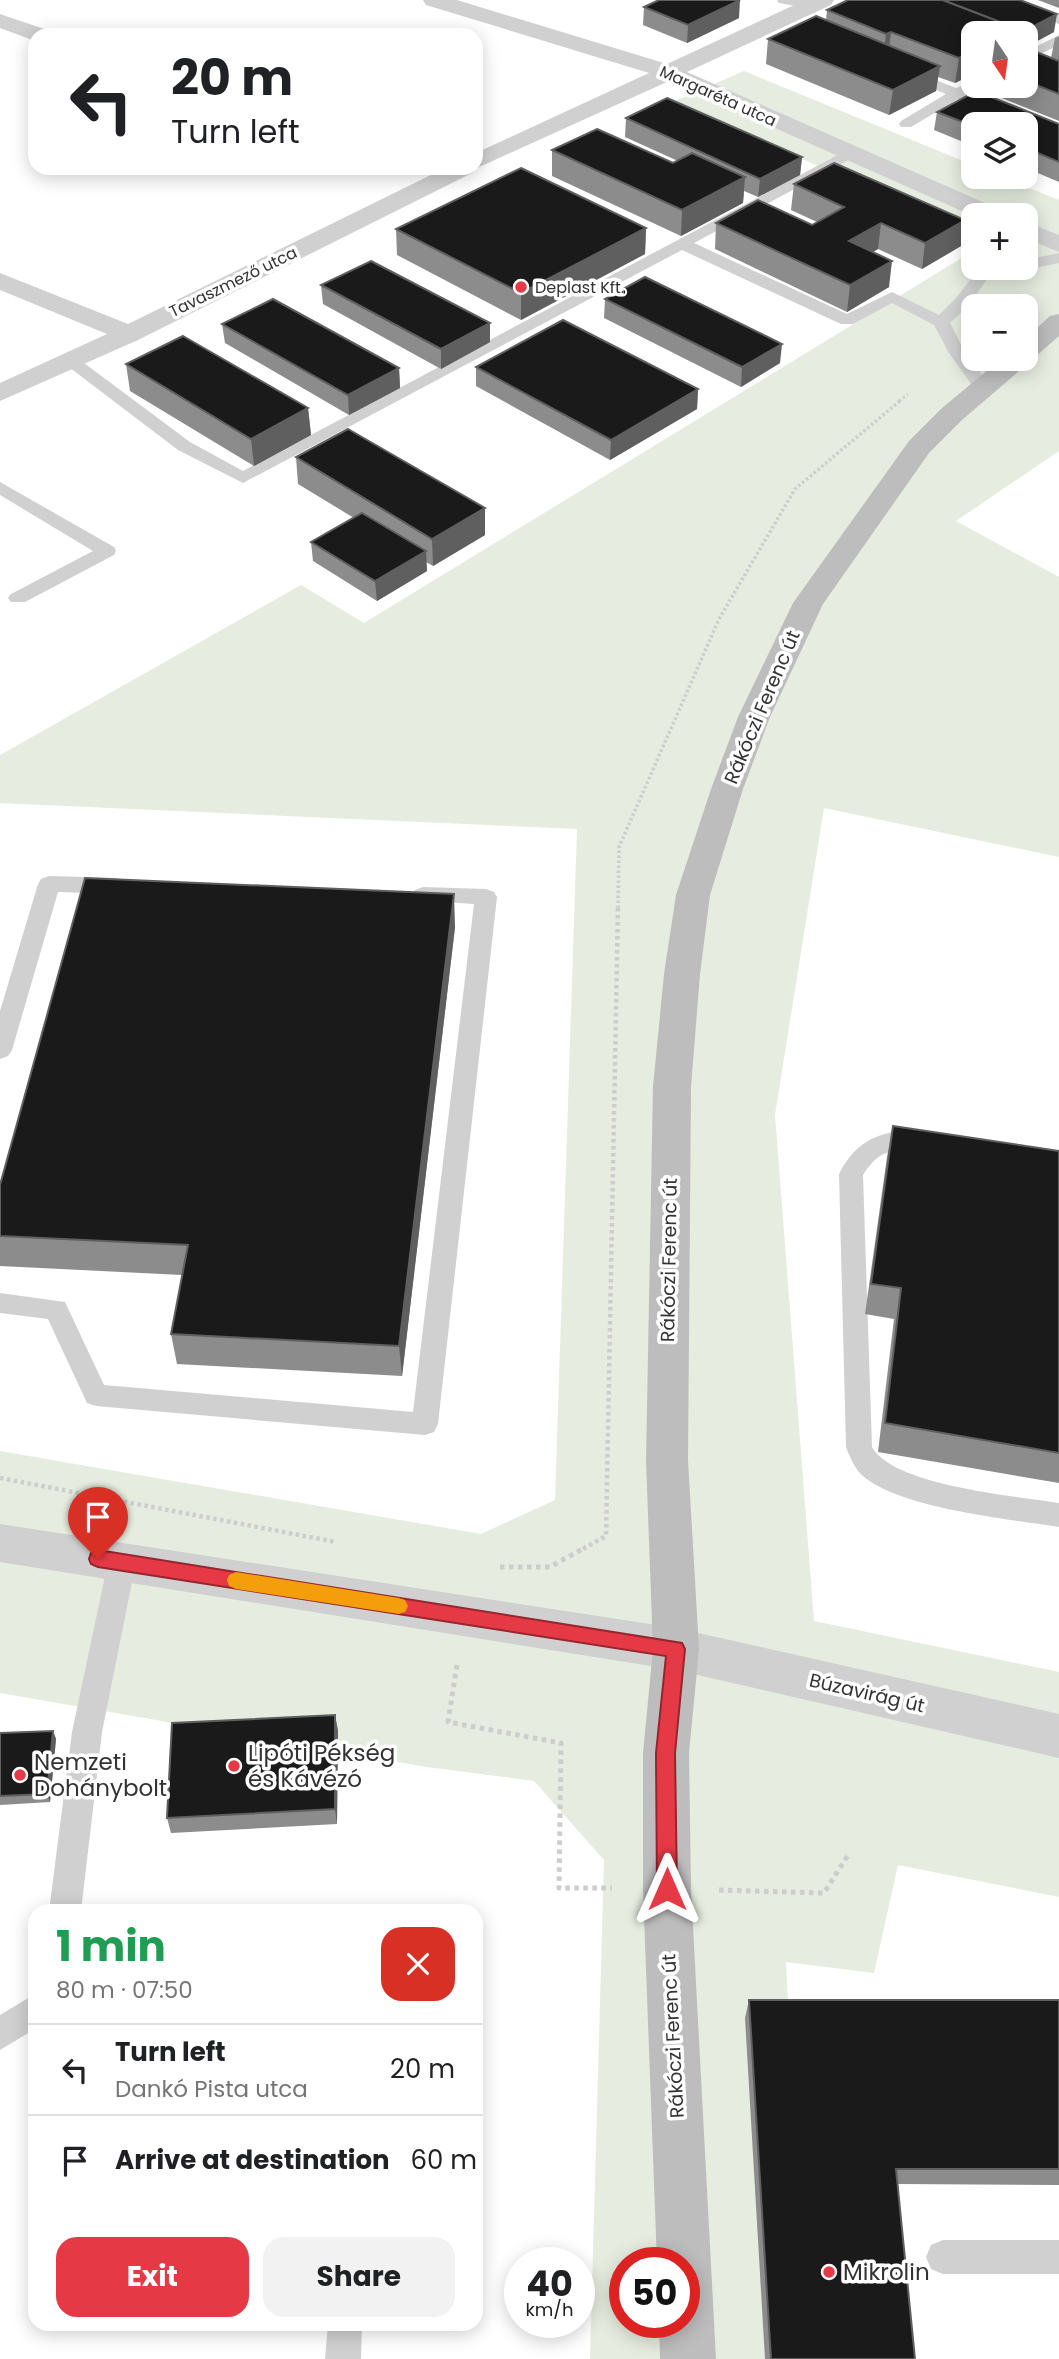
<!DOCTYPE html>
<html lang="en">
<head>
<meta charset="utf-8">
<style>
  :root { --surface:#fff; --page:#f2f2f2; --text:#202124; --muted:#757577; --line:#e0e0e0; --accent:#e63946 }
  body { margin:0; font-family:Poppins,sans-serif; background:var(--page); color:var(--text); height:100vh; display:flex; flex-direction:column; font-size:26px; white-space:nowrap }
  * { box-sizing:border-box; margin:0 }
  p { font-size:23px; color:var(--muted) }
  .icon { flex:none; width:38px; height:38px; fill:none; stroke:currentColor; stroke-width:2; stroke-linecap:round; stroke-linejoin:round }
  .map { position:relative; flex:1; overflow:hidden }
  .drawer { position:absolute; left:28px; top:1904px; width:455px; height:427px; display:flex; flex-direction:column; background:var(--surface); border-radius:21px; box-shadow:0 4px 18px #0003 }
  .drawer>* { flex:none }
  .banner { position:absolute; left:28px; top:28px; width:455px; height:147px; border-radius:21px; box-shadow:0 4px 18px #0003; background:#fff; color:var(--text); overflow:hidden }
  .needle { width:46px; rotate:167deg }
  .fabs { position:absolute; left:961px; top:21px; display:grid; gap:14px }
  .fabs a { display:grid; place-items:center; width:77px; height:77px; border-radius:14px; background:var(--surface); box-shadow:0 4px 18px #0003; font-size:35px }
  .speed { position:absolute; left:504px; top:2247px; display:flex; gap:14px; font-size:35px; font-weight:700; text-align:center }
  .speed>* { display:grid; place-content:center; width:91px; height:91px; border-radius:50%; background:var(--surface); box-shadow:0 4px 18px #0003; line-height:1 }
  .speed small { font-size:18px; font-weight:400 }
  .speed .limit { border:10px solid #d22; background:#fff; color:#111 }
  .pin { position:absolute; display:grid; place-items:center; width:60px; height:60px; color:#fff; margin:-72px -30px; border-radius:50% 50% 50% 0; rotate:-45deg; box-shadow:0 0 7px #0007 }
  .pin .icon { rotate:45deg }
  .me { position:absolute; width:77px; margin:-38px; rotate:0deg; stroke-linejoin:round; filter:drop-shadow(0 0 5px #0008) }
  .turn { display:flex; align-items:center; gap:24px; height:147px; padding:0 28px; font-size:32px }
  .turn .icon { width:91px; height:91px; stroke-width:2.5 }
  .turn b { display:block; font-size:49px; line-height:60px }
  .round { display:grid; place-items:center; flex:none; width:74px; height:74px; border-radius:21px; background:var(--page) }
  .summary { display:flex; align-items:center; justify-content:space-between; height:119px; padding:0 28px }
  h1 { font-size:42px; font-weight:700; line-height:52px; color:#1e9e55 }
  .primary-button { display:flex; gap:14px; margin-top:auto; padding:14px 28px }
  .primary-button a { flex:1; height:80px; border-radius:21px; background:var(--accent); color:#fff; font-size:28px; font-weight:700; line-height:80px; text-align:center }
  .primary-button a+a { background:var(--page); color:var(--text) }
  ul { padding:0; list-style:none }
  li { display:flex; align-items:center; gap:21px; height:91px; padding:0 28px; border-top:2px solid var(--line) }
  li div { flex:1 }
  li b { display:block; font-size:26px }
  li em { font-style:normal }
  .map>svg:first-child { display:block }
</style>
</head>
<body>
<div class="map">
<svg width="1059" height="2359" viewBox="0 0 1059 2359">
  <rect width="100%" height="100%" fill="#fff"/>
  <path fill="#e6ecdf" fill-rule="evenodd" d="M744,71l229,94v12h29l57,23v251l-103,70 103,56v280l-235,-49 -49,307 39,506 245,51v225l-161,-32 -24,108 -88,-11 20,397h-216l14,-499 -70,-79 -107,-14 -427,-74v-242l481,83 74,-34 22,-671 -577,-26v-48l301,-170 63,38 609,-372v17h53v-53h-53v19l-300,-132zM973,306h53v53h-53zM625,2263h59v59h-59z"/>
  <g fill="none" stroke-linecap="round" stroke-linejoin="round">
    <polyline stroke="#cdcdcd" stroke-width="2.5" stroke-dasharray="2.5 2.5" stroke-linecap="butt" points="899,401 908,394"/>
    <polyline stroke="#cdcdcd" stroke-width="3.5" stroke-dasharray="2.5 2.5" stroke-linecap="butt" points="618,908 619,847 719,619 795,489 901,400"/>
    <g stroke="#cdcdcd" stroke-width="4.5" stroke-dasharray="3.5 3.5" stroke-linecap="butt">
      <polyline points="0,1478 336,1542"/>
      <polyline points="583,1549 606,1536 618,906"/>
    </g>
    <g stroke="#cdcdcd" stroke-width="5" stroke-dasharray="4.5 4.5" stroke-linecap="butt">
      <polyline points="500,1567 550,1567 586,1547"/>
      <polyline points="457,1665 448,1722 561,1743 559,1888 612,1888"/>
      <polyline points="719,1890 824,1893 848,1855"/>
    </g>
    <g fill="#d0d0d0" fill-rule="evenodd">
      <polygon points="777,0 807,0 819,5 812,9 779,3"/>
      <polygon points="997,0 1017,0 1059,15 1059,24"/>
      <polygon points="1059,35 1059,45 1026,61 1026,52"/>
      <polygon points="907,69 956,88 966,84 971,85 973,88 968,93 1059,130 1059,139 958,99 911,127 901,127 899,124 901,121 946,94 902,76 900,73"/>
      <polygon points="849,149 854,151 857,154 854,157 694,243 847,314 892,292 939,315 956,298 977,271 1026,268 1026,260 1059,253 1059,263 988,278 968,306 950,323 965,352 992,388 989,392 977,392 949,353 934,325 892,303 853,324 841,324 682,250 243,483 178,450 61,361 64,357 76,357 190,442 243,471"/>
      <polygon points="0,482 114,547 116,551 114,555 25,602 11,602 8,598 11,594 93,551 0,495"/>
      <polygon points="49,876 117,878 125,881 128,886 125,891 117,894 58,892 12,1050 8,1056 0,1059 0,1011 38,884 41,879"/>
      <polygon points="423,887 486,889 494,892 497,897 438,1424 434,1432 425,1435 96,1406 87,1403 48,1319 0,1313 0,1293 65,1302 104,1385 413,1412 474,904 415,900 412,895 415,890"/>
      <path d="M899,1131l32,4 3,7 -3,7c-31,9 -44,-11 -68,26l9,272c22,39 144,49 187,56v24c-48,-8 -169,-19 -201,-56 -5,-7 -9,-16 -12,-24l-7,-273c13,-26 31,-39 60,-43z"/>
      <polygon points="122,1550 132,1553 136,1562 102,1732 81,1911 49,1911 72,1732 108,1562 112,1553"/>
      <polygon points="35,1994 35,2029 0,2050 0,2015"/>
      <polygon points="943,2240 1059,2240 1059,2274 943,2274 931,2269 926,2257 931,2245"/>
      <polygon points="328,2324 362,2324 361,2359 325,2359"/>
    </g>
    <g fill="#d0d0d0" fill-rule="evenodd">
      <polygon points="423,0 457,0 667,64 805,0 834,0 831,5 687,72 1001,210 1004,215 973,216 669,81 475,169 472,173 138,340 0,401 0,383 107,334 0,290 0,273 128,324 445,168 476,168 476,153 649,73 426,5"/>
      <polygon points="0,14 47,30 50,35 35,35 35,41 0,28"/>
      <polygon points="1026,222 1059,235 1059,252 1026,238"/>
      <polygon points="676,1628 1059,1714 1059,1758 676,1670 660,1664 653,1649 660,1634"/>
    </g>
    <polygon fill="#d0d0d0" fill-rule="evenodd" points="0,1524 676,1628 692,1634 699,1649 692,1664 676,1670 0,1562"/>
    <polygon fill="#bdbdbd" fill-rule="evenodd" points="1059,314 1059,336 1035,357 1030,358 1026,365 962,420 929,453 823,604 770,717 743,789 710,895 700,974 691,1087 688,1460 699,1649 689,1753 691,1889 716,2359 660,2359 659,2322 684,2322 684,2263 657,2263 643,1889 643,1753 653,1649 646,1460 653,1087 664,974 676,895 711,789 738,717 793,603 909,441 942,408 1001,359 1026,359 1026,338 1050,316"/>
  </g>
  <g fill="#8c8c8c">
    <polygon points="1038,0 1059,0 1059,8"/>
    <polygon points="644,7 739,18 687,43 643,25"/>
    <polygon points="827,10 1054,32 1026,47 1026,33 973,33 973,74 955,83 938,77 936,91 889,115 766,64 768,39 826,20"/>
    <polygon points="1059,36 1059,121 989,93 990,86 1026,86 1026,51 1051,58 1055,38"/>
    <polygon points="937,112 1059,124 1059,182 1026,168 1026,124 973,124 973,146 934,130"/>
    <polygon points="626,118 802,157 800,175 758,197 744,191 743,203 681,236 552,176 552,150 673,163 678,161 625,137"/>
    <polygon points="794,184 965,220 961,246 922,269 878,249 873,252 889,287 847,312 715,249 716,223 812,225 817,222 791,210"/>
    <polygon points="646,228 645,254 521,320 397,255 396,229"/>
    <polygon points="321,285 490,323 490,342 441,369 323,304"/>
    <polygon points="605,299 780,363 741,387 604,318"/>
    <polygon points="222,324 399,368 400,388 349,415 225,343"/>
    <polygon points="126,364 308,408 311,435 254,466 130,391"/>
    <polygon points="476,367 698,389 697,409 610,460 476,386"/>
    <polygon points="296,457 485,535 433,566 426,562 427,571 377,601 313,561 311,542 354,518 298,484"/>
    <polygon points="455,927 402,1376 177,1364 171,1334 182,1275 0,1266 0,1185"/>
    <polygon points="893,1126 1059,1151 1059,1483 878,1452 894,1319 865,1314 887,1157"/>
    <polygon points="335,1715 338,1731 337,1824 171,1833 167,1818"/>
    <polygon points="53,1731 56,1739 50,1802 0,1805 0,1733"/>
    <polygon points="749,2000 1059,2000 1059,2185 898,2184 915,2359 765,2359 745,2018"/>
  </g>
  <g fill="#5f5f5f">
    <polygon points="740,0 739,18 687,43 688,25"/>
    <polygon points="1057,14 1054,32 1026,47 1026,33 1021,33"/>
    <polygon points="1016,28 1015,33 1006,33"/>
    <polygon points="891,32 888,56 883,59 886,34"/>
    <polygon points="973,51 973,74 955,83 959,58"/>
    <polygon points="940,66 936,91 889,115 893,90"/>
    <polygon points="802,157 800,175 758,197 760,179"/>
    <polygon points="745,177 743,203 681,236 682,210"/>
    <polygon points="965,220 961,246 922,269 925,243"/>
    <polygon points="881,223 878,249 846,267 849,241"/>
    <polygon points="646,228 645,254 521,320 521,293"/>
    <polygon points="892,261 889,287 847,312 850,285"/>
    <polygon points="490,323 490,342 441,369 441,349"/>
    <polygon points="782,344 780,363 741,387 742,367"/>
    <polygon points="399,368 400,388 349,415 348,395"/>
    <polygon points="698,389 697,409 610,460 611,440"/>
    <polygon points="308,408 311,435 254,466 251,439"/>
    <polygon points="485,508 485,535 433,566 432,539"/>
    <polygon points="426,551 427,571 377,601 375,581"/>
    <polygon points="454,894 455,927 402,1376 399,1346"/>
    <polygon points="335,1715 338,1731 337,1824 335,1809"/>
    <polygon points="53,1731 56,1739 50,1802 47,1794"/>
  </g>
  <g fill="#1a1a1a" stroke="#5f5f5f" stroke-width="2">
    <polygon points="659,0 740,0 688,25 644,7"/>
    <polygon points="848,0 943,0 1016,28 1006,33 973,33 973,51 959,58 891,32 886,34 827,10"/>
    <polygon points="943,0 1020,0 1057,14 1021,33 1016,31 1016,28"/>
    <polygon points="816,16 940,66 893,90 768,39"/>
    <polygon points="1029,49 1059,61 1059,94 1026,81 1026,51"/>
    <polygon points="976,91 1059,124 1059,162 1026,148 1026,124 973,124 973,126 937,112"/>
    <polygon points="667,98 802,157 760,179 626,118"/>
    <polygon points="597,129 673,163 692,153 745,177 682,210 552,150"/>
    <polygon points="834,163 965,220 925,243 881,223 849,241 892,261 850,285 716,223 758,200 812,225 844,207 794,184"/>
    <polygon points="521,168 646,228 521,293 396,229"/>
    <polygon points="371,261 490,323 441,349 321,285"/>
    <polygon points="645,277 782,344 742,367 605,299"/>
    <polygon points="273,299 399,368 348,395 222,324"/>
    <polygon points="563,320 698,389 611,440 476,367"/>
    <polygon points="183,336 308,408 251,439 126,364"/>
    <polygon points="348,429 485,508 432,539 296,457"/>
    <polygon points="362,513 426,551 375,581 311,542"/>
    <polygon points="85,878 454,894 399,1346 171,1334 188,1245 0,1236 0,1185"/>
    <polygon points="893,1126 1059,1151 1059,1453 885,1423 901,1288 871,1284"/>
    <polygon points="335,1715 335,1809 167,1818 172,1723"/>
    <polygon points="53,1731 47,1794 0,1796 0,1733"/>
    <polygon points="749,2000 1059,2000 1059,2169 896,2169 915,2359 771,2359"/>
  </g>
  <polygon fill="#e63946" stroke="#96252e" stroke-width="2" points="98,1550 682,1643 685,1649 675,1753 677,1889 674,1896 667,1899 659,1896 657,1889 656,1753 666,1656 98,1567 91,1564 89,1559 91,1553"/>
  <polygon fill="#f59e0b" points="236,1572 399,1598 405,1600 408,1606 405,1612 399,1614 236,1589 229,1586 227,1580 229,1575"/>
  <g fill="#e63946" stroke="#fff" stroke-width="2.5">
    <circle cx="521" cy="287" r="7"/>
    <circle cx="234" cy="1766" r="7"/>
    <circle cx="20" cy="1775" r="7"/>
    <circle cx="829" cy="2272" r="7"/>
  </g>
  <g text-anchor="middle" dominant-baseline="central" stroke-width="7" stroke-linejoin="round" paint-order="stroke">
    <g font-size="16" fill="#333" stroke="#fff">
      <text transform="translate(718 96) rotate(24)">Margaréta utca</text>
      <text transform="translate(233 282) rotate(-26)">Tavaszmező utca</text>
    </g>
    <g font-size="16" fill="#333" stroke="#fff" text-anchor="start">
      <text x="535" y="287">Deplast Kft.</text>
    </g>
    <g font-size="19" fill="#333" stroke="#fff">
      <text transform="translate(762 707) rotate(-67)">Rákóczi Ferenc út</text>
      <text transform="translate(669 1260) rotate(-89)">Rákóczi Ferenc út</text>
      <text transform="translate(867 1693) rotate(13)">Búzavirág út</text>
      <text transform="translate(673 2036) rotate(-93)">Rákóczi Ferenc út</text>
    </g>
    <g font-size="23" fill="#333" stroke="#fff" text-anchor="start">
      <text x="248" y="1753">Lipóti Pékség<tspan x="248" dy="26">és Kávézó</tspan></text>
      <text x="34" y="1762">Nemzeti<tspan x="34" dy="26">Dohánybolt</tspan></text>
      <text x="843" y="2272">Mikrolin</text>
    </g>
  </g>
</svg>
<div class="fabs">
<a><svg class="needle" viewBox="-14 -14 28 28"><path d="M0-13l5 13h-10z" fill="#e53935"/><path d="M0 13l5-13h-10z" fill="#757577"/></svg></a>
<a><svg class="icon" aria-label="layers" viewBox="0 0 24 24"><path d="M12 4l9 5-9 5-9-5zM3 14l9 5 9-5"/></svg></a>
<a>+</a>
<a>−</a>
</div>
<div class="speed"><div>40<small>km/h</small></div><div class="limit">50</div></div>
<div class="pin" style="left:98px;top:1559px;background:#d93025"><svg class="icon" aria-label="arrive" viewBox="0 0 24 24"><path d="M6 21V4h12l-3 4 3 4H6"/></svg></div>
<svg class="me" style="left:667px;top:1889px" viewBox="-20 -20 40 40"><path d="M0-17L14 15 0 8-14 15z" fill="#e63946" stroke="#fff" stroke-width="4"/></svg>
<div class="banner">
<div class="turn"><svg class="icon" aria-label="left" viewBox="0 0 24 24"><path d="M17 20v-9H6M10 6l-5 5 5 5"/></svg><div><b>20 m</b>Turn left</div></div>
</div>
<section class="drawer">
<div class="summary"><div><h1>1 min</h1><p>80 m · 07:50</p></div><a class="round" style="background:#d93025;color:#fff"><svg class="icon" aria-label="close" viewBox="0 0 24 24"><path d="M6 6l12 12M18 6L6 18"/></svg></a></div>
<ul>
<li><svg class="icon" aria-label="left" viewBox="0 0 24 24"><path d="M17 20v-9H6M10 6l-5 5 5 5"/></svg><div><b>Turn left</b><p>Dankó Pista utca</p></div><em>20 m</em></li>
<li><svg class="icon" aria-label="arrive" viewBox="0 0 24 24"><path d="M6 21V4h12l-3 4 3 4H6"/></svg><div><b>Arrive at destination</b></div><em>60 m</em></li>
</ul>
<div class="primary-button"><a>Exit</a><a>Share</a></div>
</section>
</div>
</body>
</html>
